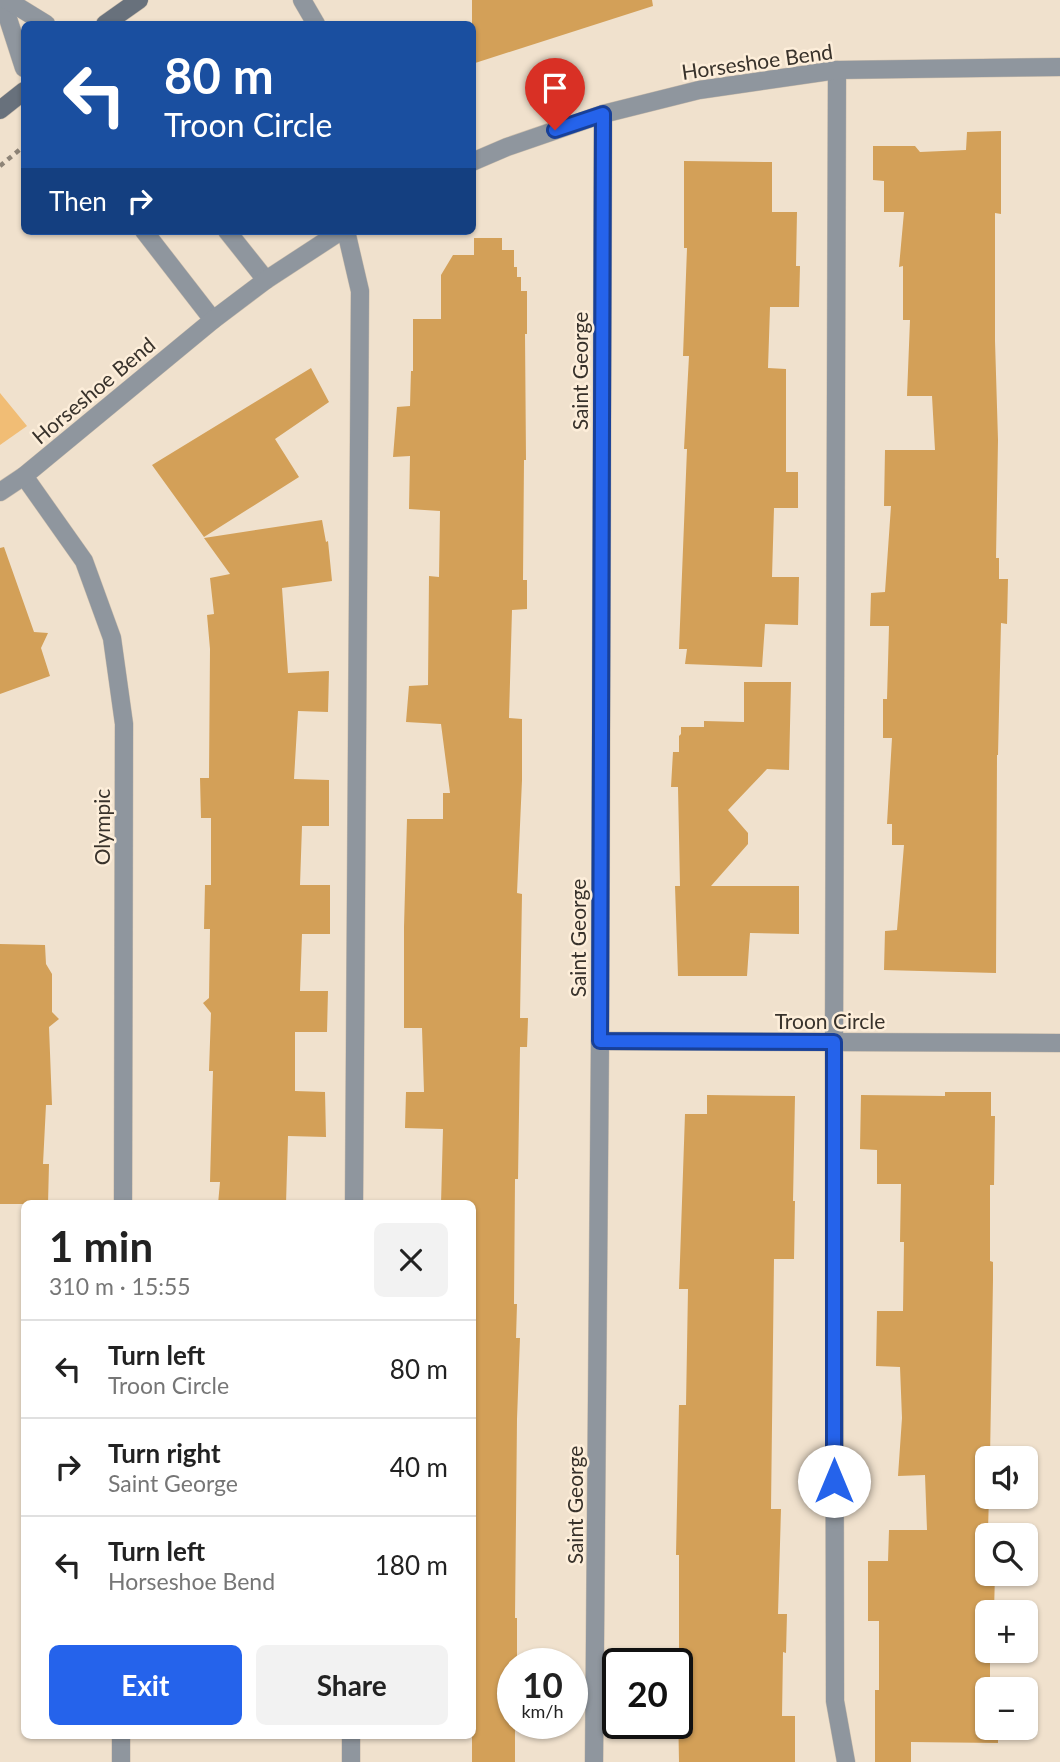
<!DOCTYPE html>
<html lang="en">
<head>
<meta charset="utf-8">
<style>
  :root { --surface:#fff; --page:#f2f2f2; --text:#222; --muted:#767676; --line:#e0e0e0; --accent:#2563eb }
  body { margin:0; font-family:Lato,sans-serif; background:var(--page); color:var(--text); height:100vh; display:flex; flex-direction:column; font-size:26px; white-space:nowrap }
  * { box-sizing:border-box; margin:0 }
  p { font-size:23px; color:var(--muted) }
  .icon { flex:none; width:38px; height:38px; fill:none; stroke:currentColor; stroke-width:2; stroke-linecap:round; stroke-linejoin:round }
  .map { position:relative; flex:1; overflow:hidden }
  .details { position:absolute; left:21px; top:1200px; width:455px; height:539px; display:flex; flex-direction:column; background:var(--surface); border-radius:10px; box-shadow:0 2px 5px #0004 }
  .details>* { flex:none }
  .hud { position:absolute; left:21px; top:21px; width:455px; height:214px; border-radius:10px; box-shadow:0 2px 5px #0004; background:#1a4fa0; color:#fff; overflow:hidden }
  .controls { position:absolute; left:975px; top:1446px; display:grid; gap:14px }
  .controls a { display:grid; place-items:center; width:63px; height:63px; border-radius:10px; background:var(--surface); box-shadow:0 2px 5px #0004; font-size:35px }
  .speed { position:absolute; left:497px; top:1648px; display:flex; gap:14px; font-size:35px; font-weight:700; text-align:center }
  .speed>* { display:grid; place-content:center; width:91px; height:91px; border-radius:50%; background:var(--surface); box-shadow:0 2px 5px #0004; line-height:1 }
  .speed small { font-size:18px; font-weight:400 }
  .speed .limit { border:4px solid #111; border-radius:10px; background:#fff; color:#111 }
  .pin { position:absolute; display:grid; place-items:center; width:60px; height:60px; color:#fff; margin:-72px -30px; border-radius:50% 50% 50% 0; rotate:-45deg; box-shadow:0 0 7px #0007 }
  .pin .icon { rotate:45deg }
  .me { position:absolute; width:77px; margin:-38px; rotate:0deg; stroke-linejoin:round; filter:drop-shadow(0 0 5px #0008) }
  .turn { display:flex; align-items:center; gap:24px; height:147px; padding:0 28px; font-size:32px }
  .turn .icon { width:91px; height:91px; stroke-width:2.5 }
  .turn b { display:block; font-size:49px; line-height:60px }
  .then { display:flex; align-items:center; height:66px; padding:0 28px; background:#0003; gap:14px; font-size:26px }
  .round { display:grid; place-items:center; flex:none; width:74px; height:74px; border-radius:10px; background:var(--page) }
  .overview { display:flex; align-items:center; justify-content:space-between; height:119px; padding:0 28px }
  h1 { font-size:42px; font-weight:700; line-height:52px }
  .cta { display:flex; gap:14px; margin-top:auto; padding:14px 28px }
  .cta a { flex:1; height:80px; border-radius:10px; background:var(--accent); color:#fff; font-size:28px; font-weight:700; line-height:80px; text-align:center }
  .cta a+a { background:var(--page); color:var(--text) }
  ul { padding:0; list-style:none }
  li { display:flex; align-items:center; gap:21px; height:98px; padding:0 28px; border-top:2px solid var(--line) }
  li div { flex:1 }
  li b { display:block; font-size:26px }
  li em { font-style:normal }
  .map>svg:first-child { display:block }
</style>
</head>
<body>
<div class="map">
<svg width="1060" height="1762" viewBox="0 0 1060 1762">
  <rect width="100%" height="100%" fill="#f0e1cd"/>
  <polygon fill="#f1bd75" points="0,393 27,426 0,445"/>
  <g fill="#d3a058">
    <polygon points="472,0 652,0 653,6 472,64"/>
    <polygon points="1001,131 1001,214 995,213 995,341 998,440 996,558 999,558 999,579 1008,579 1007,624 1001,623 998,755 997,755 996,973 884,970 885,931 897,930 904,845 892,845 892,824 887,824 892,738 883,738 883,699 887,699 889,626 870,626 871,593 885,592 891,506 884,506 885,450 935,450 932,396 907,396 910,320 903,320 903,266 899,267 904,212 884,212 884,181 873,180 873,146 915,146 920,152 966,150 967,132"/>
    <polygon points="684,161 772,162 772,212 797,212 796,266 800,266 799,307 770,307 768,368 786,369 786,472 798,472 798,508 774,508 772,577 799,577 798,625 765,624 762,667 685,664 687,649 679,649 687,449 684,449 689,356 683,356 687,248 684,248"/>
    <polygon points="474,238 502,238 502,250 514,250 514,267 517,267 517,277 521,277 521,291 527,291 527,334 525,334 526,460 524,460 523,580 527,580 527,609 512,610 509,718 522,719 522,780 517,893 522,894 520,1018 528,1018 527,1047 520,1047 518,1179 515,1179 514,1304 517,1304 516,1338 520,1338 517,1419 515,1618 517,1618 517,1664 513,1664 513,1726 515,1727 515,1762 472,1762 472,1204 441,1204 443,1129 405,1128 406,1092 424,1092 422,1028 404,1028 404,927 407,819 443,819 443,793 450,793 441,724 406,722 409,686 428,685 429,576 439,577 440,511 409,509 410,456 393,457 397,407 410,406 411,371 413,371 413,319 441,319 441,275 453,255 474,255"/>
    <polygon points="311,368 329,402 275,439 299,477 204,537 152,465"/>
    <polygon points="322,520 326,542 328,541 332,581 282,588 288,673 329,671 328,712 298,711 294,779 329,780 329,826 302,826 300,885 330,885 330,934 302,934 300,991 328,991 327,1032 295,1032 295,1091 325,1092 326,1137 288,1136 286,1204 218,1204 220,1182 210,1182 213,1071 209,1071 211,1013 203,1003 209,998 210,929 204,929 205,885 211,885 211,818 201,818 200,778 209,778 210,649 207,615 214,614 210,578 230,574 204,538"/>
    <polygon points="4,547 34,632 48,633 41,648 50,676 0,694 0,548"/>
    <polygon points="744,682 791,682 789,770 767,769 728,810 748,833 748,844 711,886 799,886 799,934 750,933 747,976 678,976 675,886 680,886 678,787 671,787 673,752 679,752 679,736 681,734 681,727 704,727 704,721 744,722"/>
    <polygon points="0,944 45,945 46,964 52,974 52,1012 59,1019 49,1027 52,1105 46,1105 43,1164 49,1164 48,1204 0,1204"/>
    <polygon points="945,1092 991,1092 991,1116 995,1116 994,1185 990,1185 990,1261 993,1262 993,1280 990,1458 987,1458 987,1496 989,1496 988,1530 995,1531 995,1535 987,1535 987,1573 995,1573 994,1612 987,1612 987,1650 990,1650 990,1688 999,1688 987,1689 987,1727 998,1727 998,1743 911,1742 911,1762 875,1762 875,1690 879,1690 879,1621 868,1621 868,1561 888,1561 889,1530 927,1530 925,1475 898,1476 902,1418 900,1367 876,1366 877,1311 903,1311 904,1242 900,1242 901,1184 877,1184 877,1150 860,1149 861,1095 945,1096"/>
    <polygon points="707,1095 795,1096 793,1201 795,1201 794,1259 774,1259 771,1509 781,1509 778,1614 787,1614 786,1653 783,1652 782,1716 795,1716 795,1762 679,1762 677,1653 679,1654 679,1555 676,1555 679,1405 686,1405 688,1289 679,1289 685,1114 707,1114"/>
  </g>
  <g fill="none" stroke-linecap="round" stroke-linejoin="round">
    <defs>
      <g id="lane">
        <polyline points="302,0 316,24"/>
        <polyline points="837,70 834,1043 835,1701 846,1762"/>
        <polyline points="346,231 360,291 354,1204"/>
        <polyline points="351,1762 351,1736"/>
      </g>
      <g id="street">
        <polyline points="2,0 24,68"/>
        <polyline points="7,0 46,24"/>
        <polyline points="472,162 507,147 603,114 699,90 837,70 1060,67"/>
        <polyline points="144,231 213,320"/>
        <polyline points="227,231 266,280"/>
        <polyline points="24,476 84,561 112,638 124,724 123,1204"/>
        <polyline points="0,492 24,476 213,320 266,280 341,231"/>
        <polyline points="600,1041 1060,1043"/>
        <polyline points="121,1762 121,1736"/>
        <polyline points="594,1762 600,1041 603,114"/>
      </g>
      <g id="secondary">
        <polyline points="105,24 139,0"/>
        <polyline points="0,110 24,91"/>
      </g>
    </defs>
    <use href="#lane" stroke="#cbbead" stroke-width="19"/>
    <use href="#street" stroke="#cbbead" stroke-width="19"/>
    <use href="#secondary" stroke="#cbbead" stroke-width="19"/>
    <polyline stroke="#8e8477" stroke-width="4.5" stroke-dasharray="5 5" stroke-linecap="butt" points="0,166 24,146"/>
    <use href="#lane" stroke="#8f969e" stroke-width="18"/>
    <use href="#street" stroke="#8f969e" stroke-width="18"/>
    <use href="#secondary" stroke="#68717c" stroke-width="18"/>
  </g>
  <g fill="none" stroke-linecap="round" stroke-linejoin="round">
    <defs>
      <polyline id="route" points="555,130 603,114 600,1041 834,1042 834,1481"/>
    </defs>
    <use href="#route" stroke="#184099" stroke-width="18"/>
    <use href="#route" stroke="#2563eb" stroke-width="12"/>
  </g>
  <g text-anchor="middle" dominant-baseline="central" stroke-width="5" stroke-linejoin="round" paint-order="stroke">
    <g font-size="21" fill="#38322b" stroke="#fdeeda">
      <text transform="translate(757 61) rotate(-8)">Horseshoe Bend</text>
      <text transform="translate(579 371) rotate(-90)">Saint George</text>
      <text transform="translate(93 390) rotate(-40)">Horseshoe Bend</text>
      <text transform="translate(101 827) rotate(-90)">Olympic</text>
      <text transform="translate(577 938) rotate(-90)">Saint George</text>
      <text x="830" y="1020">Troon Circle</text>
      <text transform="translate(574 1505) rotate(-90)">Saint George</text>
    </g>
  </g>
</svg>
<div class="controls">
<a><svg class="icon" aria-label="sound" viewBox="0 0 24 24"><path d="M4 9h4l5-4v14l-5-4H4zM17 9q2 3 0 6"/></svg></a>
<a><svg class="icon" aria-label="search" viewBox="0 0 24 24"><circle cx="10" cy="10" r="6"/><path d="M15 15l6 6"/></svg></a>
<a>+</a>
<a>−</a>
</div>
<div class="speed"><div>10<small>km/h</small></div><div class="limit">20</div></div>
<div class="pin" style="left:555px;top:130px;background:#d93025"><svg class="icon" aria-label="arrive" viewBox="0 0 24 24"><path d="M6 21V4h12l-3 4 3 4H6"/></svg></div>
<svg class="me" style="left:834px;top:1481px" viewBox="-20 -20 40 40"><circle r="19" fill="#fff"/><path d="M0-13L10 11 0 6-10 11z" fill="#2563eb"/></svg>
<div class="hud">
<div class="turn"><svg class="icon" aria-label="left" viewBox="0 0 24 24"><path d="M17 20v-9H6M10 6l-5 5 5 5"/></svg><div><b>80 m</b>Troon Circle</div></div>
<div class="then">Then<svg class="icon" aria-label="right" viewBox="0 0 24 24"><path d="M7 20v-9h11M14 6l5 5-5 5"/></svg></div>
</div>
<section class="details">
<div class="overview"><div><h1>1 min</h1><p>310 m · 15:55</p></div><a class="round"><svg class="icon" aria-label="close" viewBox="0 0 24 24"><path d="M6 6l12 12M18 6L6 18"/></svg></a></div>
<ul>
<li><svg class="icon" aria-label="left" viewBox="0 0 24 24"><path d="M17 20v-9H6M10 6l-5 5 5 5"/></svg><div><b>Turn left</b><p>Troon Circle</p></div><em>80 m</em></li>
<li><svg class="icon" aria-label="right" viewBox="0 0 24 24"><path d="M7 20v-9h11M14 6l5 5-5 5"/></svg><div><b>Turn right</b><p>Saint George</p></div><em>40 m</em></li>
<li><svg class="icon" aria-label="left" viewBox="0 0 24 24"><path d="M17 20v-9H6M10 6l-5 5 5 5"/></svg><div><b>Turn left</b><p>Horseshoe Bend</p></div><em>180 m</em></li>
</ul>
<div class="cta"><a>Exit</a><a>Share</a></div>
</section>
</div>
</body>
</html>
